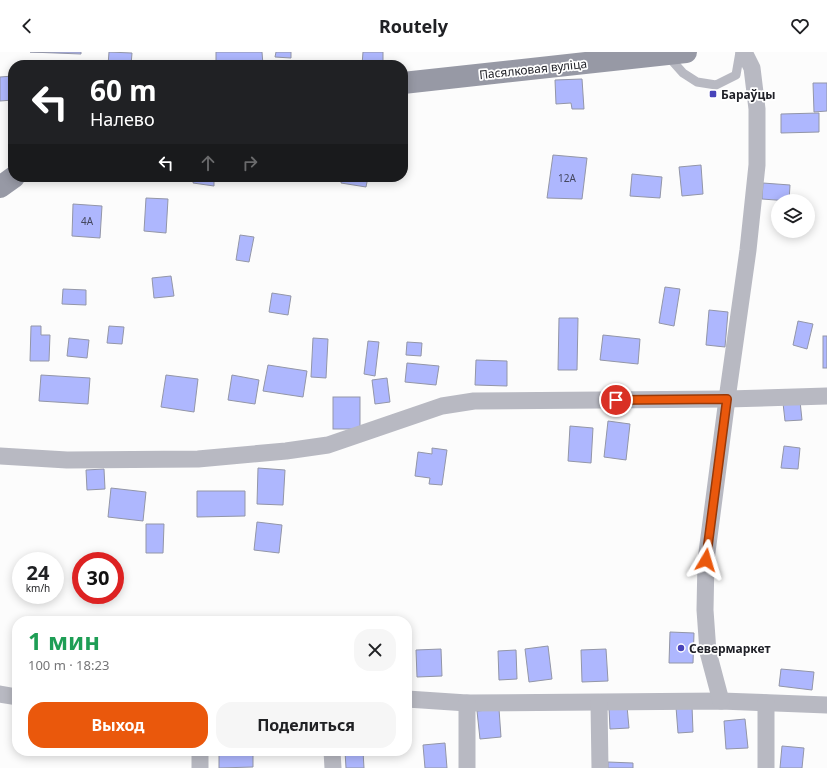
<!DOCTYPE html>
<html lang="ru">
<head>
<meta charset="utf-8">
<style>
  :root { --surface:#fff; --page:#f6f6f6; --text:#202124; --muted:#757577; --accent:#ea580c }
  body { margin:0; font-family:"Noto Sans",sans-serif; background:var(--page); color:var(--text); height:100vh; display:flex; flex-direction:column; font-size:15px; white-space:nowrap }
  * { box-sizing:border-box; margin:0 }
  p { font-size:13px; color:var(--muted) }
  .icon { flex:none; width:22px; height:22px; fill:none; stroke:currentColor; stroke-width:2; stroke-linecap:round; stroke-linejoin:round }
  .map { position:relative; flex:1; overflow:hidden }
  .side { position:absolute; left:12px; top:564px; width:400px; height:140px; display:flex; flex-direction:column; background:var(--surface); border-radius:16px; box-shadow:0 2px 10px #0003 }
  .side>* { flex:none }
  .banner { position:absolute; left:8px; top:8px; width:400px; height:122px; border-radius:16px; box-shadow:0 2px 10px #0003; background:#202124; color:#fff; overflow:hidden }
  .controls { position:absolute; left:771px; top:142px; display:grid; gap:8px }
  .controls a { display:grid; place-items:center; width:44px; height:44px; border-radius:50%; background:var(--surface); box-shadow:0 2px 10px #0003; font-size:20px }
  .speed { position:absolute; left:12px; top:500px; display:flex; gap:8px; font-size:20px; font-weight:700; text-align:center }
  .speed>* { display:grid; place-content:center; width:52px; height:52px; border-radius:50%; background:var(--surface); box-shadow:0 2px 10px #0003; line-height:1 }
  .speed small { font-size:10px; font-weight:400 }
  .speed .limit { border:6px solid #d22; background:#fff; color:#111 }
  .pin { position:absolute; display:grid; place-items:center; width:34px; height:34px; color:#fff; margin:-17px; border:2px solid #fff; border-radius:50%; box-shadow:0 1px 4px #0007 }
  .me { position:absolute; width:44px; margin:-22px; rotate:7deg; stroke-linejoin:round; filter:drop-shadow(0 0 3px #0008) }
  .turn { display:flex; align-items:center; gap:14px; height:84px; padding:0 16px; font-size:18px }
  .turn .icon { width:52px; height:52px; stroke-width:2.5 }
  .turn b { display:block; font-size:28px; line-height:34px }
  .lanes { display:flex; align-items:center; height:38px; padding:0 16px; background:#0003; justify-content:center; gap:20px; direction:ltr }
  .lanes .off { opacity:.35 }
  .round { display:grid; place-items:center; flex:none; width:42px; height:42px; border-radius:16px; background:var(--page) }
  .summary { display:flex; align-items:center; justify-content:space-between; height:68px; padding:0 16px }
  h1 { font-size:24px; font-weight:700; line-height:30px; color:#1e9e55 }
  .action { display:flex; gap:8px; margin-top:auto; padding:8px 16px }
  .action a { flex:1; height:46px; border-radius:16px; background:var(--accent); color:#fff; font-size:16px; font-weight:700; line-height:46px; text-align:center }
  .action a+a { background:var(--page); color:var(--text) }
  header { display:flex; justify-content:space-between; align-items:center; height:52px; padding:0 16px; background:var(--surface); font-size:18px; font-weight:700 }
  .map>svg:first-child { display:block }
</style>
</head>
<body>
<header><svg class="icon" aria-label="back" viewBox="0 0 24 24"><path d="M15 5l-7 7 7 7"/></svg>Routely<svg class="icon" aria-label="heart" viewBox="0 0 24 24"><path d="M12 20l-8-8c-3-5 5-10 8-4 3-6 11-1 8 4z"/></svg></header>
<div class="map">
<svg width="827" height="716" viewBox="0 0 827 716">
  <rect width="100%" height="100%" fill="#fcfcfc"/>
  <g fill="#aeb7fe" stroke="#9396a7">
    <polygon points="30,0 81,0 81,2"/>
    <polygon points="109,0 132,1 131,13 108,13"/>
    <polygon points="216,0 262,0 263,13 216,13"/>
    <polygon points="276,0 291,0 291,6 275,5"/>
    <polygon points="363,0 383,0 383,13 362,13"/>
    <polygon points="13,24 13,48 0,49 0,25"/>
    <polygon points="582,27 584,57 572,57 571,51 556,52 555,28"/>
    <polygon points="813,31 827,31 827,59 814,60"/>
    <polygon points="819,61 819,80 781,81 781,62"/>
    <polygon points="553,103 587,106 582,147 547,146"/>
    <polygon points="701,113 703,142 682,144 679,115"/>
    <polygon points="632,122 662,125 660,146 630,144"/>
    <polygon points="194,125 214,125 214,134 193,131"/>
    <polygon points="284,125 315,125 314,128"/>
    <polygon points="342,125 368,125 366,135 341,131"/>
    <polygon points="763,131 790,133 789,149 762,147"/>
    <polygon points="146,146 168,147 166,181 144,179"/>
    <polygon points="73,152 102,154 100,186 72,184"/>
    <polygon points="240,183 254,185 249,210 236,208"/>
    <polygon points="171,224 174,244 154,246 152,226"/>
    <polygon points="665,235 680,237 674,274 659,271"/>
    <polygon points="63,237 86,238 86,253 62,252"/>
    <polygon points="272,241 291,244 288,263 269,260"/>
    <polygon points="709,258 728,260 725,295 706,293"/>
    <polygon points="559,266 578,266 577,318 558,318"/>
    <polygon points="798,269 813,272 807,297 793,293"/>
    <polygon points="31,274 41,274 41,283 50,283 49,309 30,309"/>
    <polygon points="109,274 124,275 122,292 107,291"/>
    <polygon points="603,283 640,287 638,312 600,308"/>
    <rect x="823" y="284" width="4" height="32"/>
    <polygon points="69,286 89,288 87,306 67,304"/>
    <polygon points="313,286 328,287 326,326 311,325"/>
    <polygon points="368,289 379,290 375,324 364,322"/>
    <polygon points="407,290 422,291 421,304 406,303"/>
    <polygon points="476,308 507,309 507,334 475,333"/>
    <polygon points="407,311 439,314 436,333 405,330"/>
    <polygon points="268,313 307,319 303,345 263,339"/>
    <polygon points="41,323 90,326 88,352 39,349"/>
    <polygon points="166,323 198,327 194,360 161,355"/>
    <polygon points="232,323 259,328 255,352 228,348"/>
    <polygon points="387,326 390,350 375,352 372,328"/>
    <rect x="333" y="345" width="27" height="32"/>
    <polygon points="800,349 802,368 785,369 783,351"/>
    <polygon points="608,369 630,372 626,408 604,405"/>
    <polygon points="570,374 593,376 591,411 568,409"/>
    <polygon points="784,394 800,396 798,417 781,416"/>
    <polygon points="432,396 447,398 442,433 429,432 430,426 415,424 418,400 432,402"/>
    <polygon points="258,416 285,418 283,453 257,452"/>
    <polygon points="104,417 105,437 87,438 86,418"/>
    <polygon points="111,436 146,440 143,469 108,465"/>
    <polygon points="197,439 245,439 245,464 197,465"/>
    <polygon points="257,470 282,473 279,501 254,498"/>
    <polygon points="146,472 164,472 163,501 146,501"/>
    <polygon points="670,580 694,581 693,611 669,611"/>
    <polygon points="548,594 552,627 529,630 525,597"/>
    <polygon points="441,597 442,624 417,625 416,598"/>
    <polygon points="606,597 608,629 582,630 581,598"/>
    <polygon points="516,598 517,627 499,628 498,599"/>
    <polygon points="781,617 814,620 812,638 779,634"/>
    <polygon points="627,654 629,676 610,677 609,656"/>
    <polygon points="692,654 693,680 678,681 676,655"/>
    <polygon points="499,657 501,685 480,687 477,659"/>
    <polygon points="745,667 748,696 726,697 724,669"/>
    <polygon points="445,691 447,716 425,716 423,693"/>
    <polygon points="782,694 804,696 802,716 780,716"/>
    <polygon points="219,699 253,699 253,715 219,716"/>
    <polygon points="345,699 363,699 364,716 346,716"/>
    <polygon points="608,710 633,711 633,716 608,716"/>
  </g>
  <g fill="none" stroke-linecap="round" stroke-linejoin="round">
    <polyline stroke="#b8b9c2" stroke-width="9" points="667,3 683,21 697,30 716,33 736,23 740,0"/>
    <g stroke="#b8b9c2" stroke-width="17">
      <polyline points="0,404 67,408 198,407 286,399 328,393 442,354 474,349 727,347 827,344"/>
      <polyline points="0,642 17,645"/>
      <polyline points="407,647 467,651 721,649 827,653"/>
      <polyline points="721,649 708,600 705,558 706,508 727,347 748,198 757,113 757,57 752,16 744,0"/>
      <polyline points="467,651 467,716"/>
      <polyline points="599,651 600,716"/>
      <polyline points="332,699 333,716"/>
      <polyline points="200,716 200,699"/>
      <polyline points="766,716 766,651"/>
    </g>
    <g stroke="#9799a5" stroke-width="22">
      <polyline points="403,31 686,0"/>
      <polyline points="0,135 14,125"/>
    </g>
  </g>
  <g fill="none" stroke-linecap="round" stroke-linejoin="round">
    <defs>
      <polyline id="route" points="616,348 727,347 706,508"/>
    </defs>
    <use href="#route" stroke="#983908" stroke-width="10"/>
    <use href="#route" stroke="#ea580c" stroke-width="7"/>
  </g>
  <g fill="#4844ba" stroke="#fff" stroke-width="1.5">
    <rect x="709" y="38" width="8" height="8" rx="2"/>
    <circle cx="681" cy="596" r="4"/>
  </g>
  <g text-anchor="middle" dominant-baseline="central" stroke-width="3.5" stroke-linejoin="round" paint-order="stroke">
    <g font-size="10" fill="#44475e">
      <text x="567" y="126">12А</text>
      <text x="87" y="169">4А</text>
    </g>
    <g font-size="12" fill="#212229" stroke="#fff">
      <text transform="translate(533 17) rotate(-6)">Пасялковая вуліца</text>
    </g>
    <g font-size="12" font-weight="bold" fill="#212229" stroke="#fff" text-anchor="start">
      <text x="721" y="42">Бараўцы</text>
      <text x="689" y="596">Севермаркет</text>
    </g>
  </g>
</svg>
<div class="controls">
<a><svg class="icon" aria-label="layers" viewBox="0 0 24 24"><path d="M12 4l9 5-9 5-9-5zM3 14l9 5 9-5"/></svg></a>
</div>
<div class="speed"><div>24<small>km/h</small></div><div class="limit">30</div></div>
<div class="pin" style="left:616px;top:348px;background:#d93025"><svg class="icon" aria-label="arrive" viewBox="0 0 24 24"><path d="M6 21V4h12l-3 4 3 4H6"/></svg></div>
<svg class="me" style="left:706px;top:508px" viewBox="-20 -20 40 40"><path d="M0-17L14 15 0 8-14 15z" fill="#ea580c" stroke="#fff" stroke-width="4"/></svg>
<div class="banner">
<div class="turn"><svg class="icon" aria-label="left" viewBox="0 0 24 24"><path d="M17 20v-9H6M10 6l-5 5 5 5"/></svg><div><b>60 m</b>Налево</div></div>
<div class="lanes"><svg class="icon" aria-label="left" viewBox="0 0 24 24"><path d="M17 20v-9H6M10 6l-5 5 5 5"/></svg><svg class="icon off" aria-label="ahead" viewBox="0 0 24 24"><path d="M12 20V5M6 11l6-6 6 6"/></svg><svg class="icon off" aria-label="right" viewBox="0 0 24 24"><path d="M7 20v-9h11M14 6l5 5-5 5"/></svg></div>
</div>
<section class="side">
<div class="summary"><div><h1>1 мин</h1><p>100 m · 18:23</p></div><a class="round"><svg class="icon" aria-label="close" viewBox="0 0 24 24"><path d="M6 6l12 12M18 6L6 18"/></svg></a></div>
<div class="action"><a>Выход</a><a>Поделиться</a></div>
</section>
</div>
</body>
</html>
